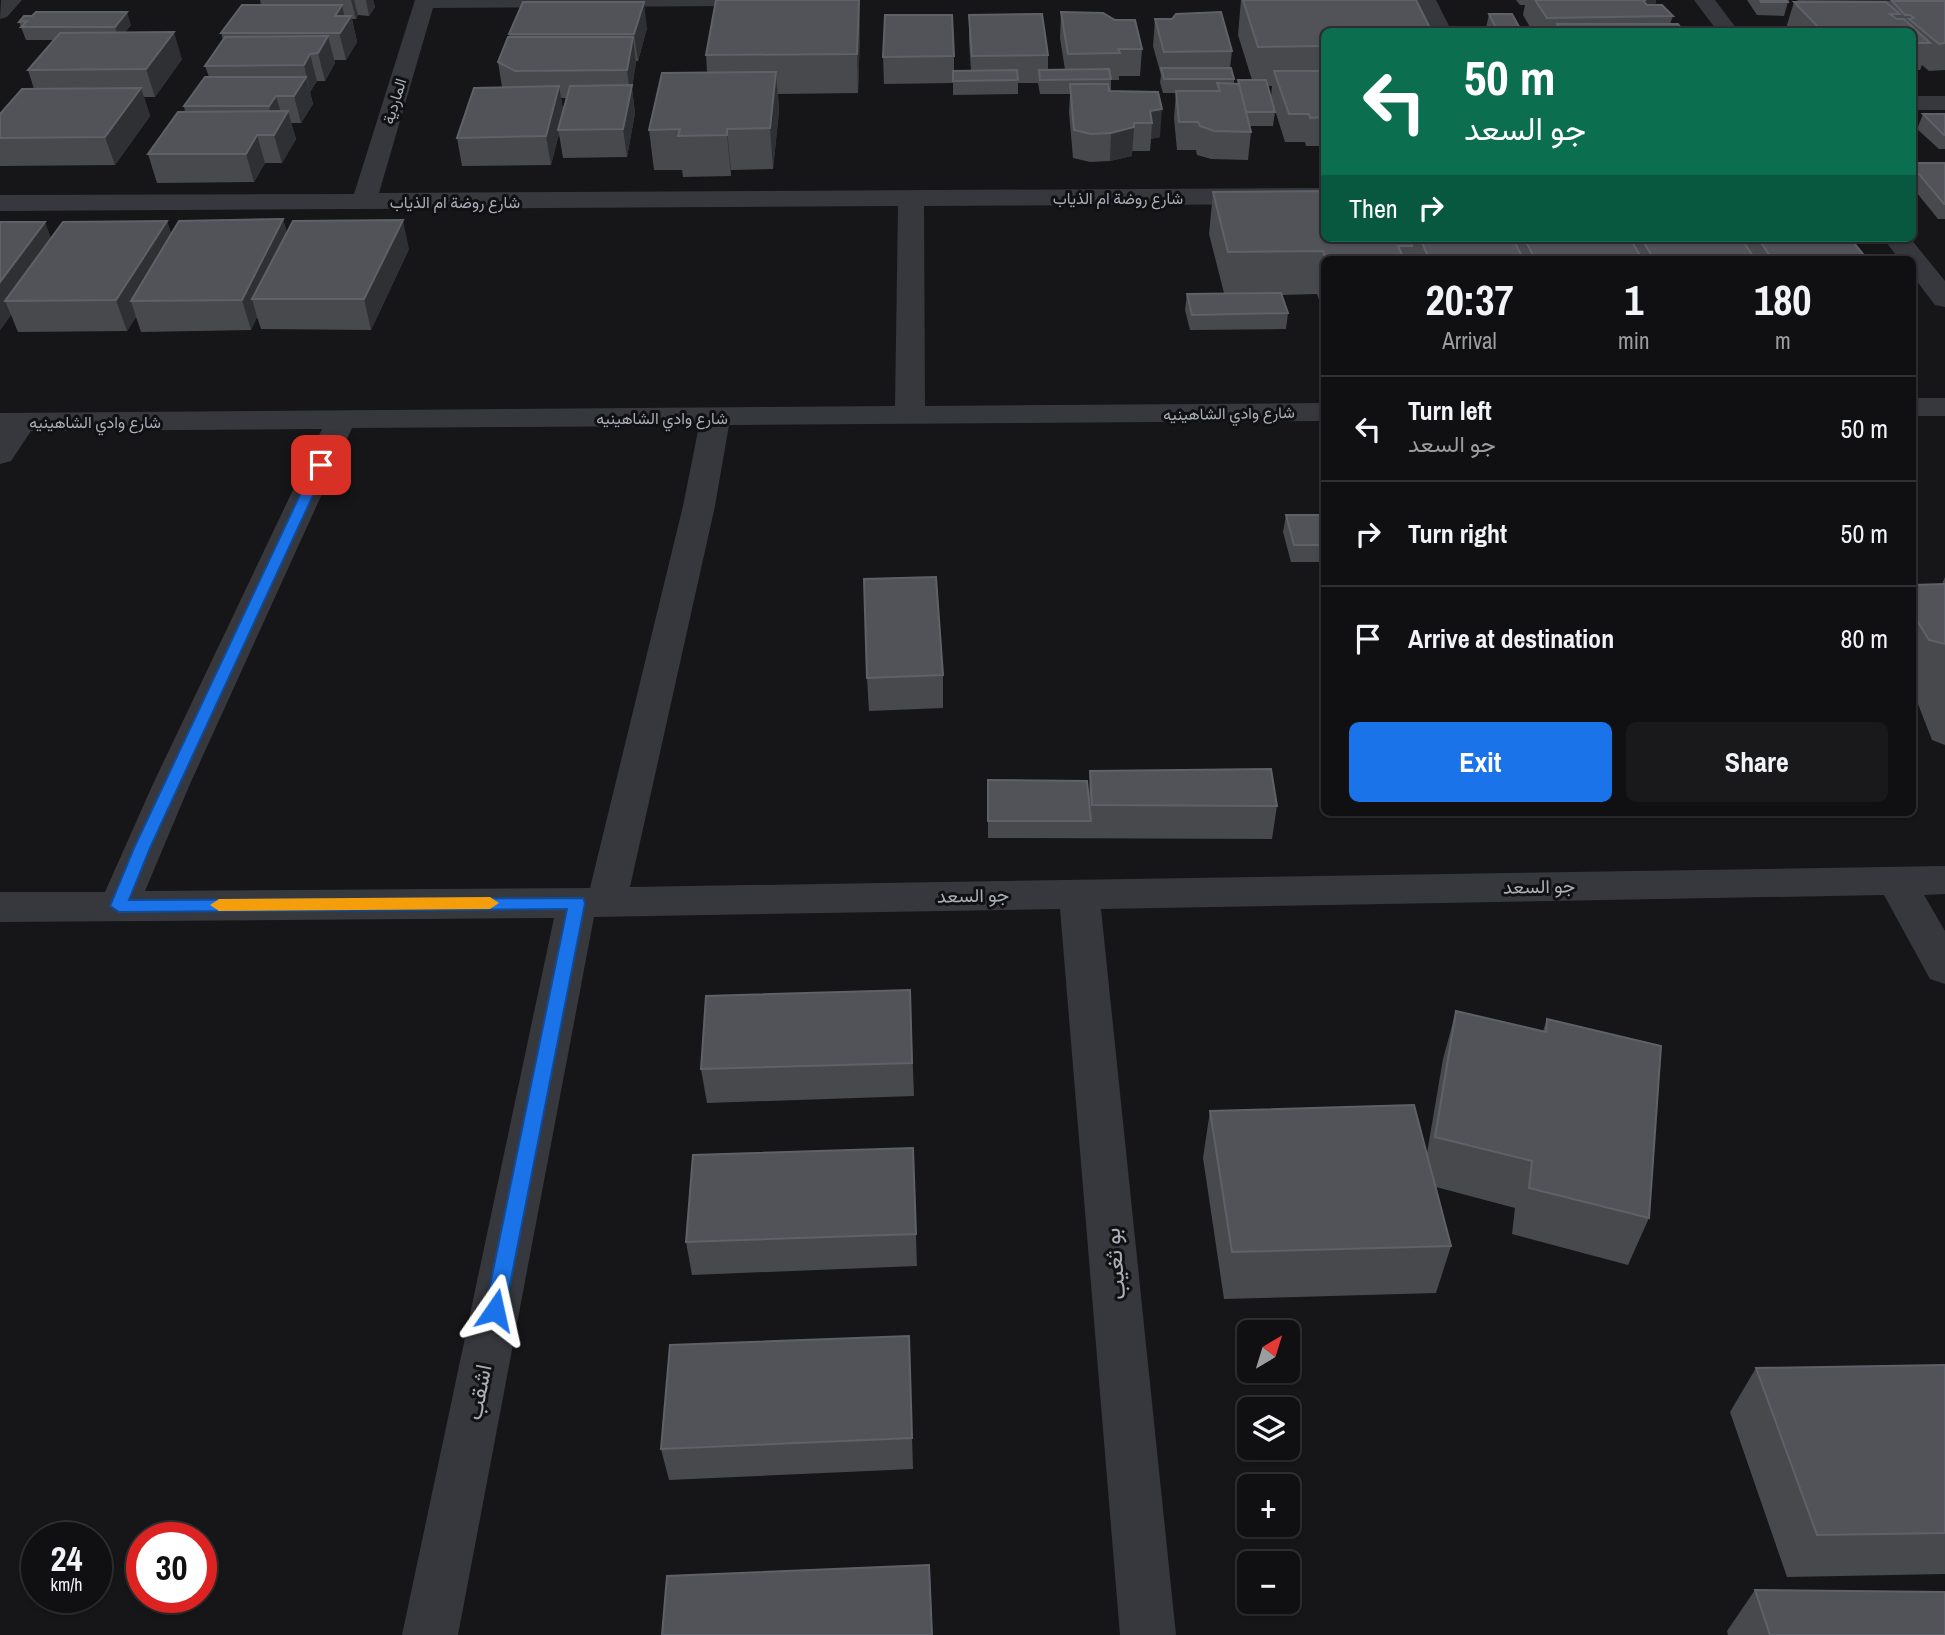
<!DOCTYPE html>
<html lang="en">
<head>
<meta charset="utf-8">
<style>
  :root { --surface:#101012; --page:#19191b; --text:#f1f3f6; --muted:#9c9d9f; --line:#303032; --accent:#1a73e8 }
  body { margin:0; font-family:"Archivo Narrow",Vazirmatn,sans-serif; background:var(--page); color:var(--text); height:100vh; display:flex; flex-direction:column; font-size:26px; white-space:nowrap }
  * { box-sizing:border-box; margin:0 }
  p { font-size:23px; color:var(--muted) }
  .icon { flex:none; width:38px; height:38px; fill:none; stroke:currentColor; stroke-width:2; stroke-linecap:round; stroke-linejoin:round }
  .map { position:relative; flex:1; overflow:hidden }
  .drawer { position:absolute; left:1321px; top:256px; width:595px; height:560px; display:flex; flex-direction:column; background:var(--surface); border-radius:10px; box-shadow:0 2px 5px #0004,0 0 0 2px var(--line) }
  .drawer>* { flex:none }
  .hud { position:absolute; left:1321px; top:28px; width:595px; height:214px; border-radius:10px; box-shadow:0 2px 5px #0004,0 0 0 2px var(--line); background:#0b6e4f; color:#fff; overflow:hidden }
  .needle { width:46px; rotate:38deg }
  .controls { position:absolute; left:1237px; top:1320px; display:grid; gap:14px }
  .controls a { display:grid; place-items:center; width:63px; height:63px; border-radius:10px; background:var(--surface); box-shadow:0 2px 5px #0004,0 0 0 2px var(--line); font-size:35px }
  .speed { position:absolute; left:21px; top:1522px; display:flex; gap:14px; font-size:35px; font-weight:700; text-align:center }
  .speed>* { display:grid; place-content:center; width:91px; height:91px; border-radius:50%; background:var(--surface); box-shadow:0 2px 5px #0004,0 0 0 2px var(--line); line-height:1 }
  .speed small { font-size:18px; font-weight:400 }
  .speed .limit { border:10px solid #d22; background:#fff; color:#111 }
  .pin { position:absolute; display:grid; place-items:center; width:60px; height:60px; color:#fff; margin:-30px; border-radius:14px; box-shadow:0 4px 10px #0006 }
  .me { position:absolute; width:77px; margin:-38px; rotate:11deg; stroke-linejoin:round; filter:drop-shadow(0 0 5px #0008) }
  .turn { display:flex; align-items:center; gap:24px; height:147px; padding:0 28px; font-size:32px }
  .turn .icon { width:91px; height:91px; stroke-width:2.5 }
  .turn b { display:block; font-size:49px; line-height:60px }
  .then { display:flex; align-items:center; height:66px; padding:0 28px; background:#0003; gap:14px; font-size:26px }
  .eta { display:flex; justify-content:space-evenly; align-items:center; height:119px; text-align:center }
  .eta b { font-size:42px; font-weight:700; line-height:49px }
  .primary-button { display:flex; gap:14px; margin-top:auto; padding:14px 28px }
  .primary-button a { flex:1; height:80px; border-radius:10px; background:var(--accent); color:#fff; font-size:28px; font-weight:700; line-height:80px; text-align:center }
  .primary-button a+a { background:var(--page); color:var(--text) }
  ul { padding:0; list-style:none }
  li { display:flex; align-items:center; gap:21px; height:105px; padding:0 28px; border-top:2px solid var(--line) }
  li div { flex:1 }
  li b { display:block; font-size:26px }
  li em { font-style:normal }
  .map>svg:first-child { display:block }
</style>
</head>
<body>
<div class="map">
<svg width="1945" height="1635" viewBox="0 0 1945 1635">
  <rect width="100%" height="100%" fill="#161618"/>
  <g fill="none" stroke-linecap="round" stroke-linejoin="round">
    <g fill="#37383d" fill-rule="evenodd">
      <polygon points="22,0 7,17 0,19 1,0"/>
      <path d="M415,0h323l-3,4 -7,2 -295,2 -54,185 946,-5v16l-401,2 1,200 400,-3v18l-596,4 -14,81 -85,381 1315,-21v28l-21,1 21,36v53l-15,-5 -46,-84 -783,14 75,726h-56l-60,-726 -466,8 -136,718h-56l152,-717 -554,4v-30h105l48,-108 169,-355 -291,2 -20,30 -11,3v-51l895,-7 3,-200 -898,5v-16l354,-1zM699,426l-16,80 -93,382 -445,3 45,-107 162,-356z"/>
      <polygon points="1416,0 1436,0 1452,32 1431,32"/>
      <polygon points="1694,0 1715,0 1739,32 1718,32"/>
      <rect x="1913" y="96" width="32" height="14"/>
      <polygon points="1883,238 1910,238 1945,281 1945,307 1935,305 1913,276 1913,259 1899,259"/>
      <rect x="1913" y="398" width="32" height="18"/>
    </g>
  </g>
  <g fill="#47494d" fill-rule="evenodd">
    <polygon points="260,0 373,0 375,7 369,16 358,15 356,19 352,19 357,42 346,60 334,60 335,63 325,81 317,81 310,92 313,104 301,123 291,123 296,139 282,163 265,163 254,182 157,183 148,154 185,112 184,106 209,77 205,66 223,40 221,33 261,5"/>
    <polygon points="859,0 860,34 858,93 778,94 779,111 773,169 731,170 731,176 683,177 682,170 654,170 649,130 707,72 706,55"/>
    <path d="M1241,0h175l-91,32v110l-1,4h-18l-1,-4h-20l-11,-35 1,5 -2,14h-23l1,6 -3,28 -37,-1 -14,-4 -1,-5h-19l-3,-32 2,-25h-13l-3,-11 1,-7 -8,-29 2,-27 77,32 -2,17 4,11v5h4v-4h14l-14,-45zM1267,86h5l-1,11z"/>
    <polygon points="1516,0 1656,0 1655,5 1673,16 1670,24 1684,32 1533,32 1523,15 1525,5 1520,5"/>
    <polygon points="1747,0 1787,0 1788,2 1784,16 1757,15"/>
    <polygon points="1797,0 1945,1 1945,70 1929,71 1922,65 1920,70 1913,70 1913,32 1789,32 1786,28 1794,2 1799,2"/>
    <polygon points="1061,12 1142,49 1140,76 1119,76 1119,80 1111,80 1111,91 1158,92 1160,137 1151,139 1150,151 1132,151 1132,156 1110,161 1090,162 1073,158 1069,112 1070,94 1040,94 1038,83 1018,83 1018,94 953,95 953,83 884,84 883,57 954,56 954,71 971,71 969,42 969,15 1048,55 1048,70 1065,70 1060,38"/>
    <polygon points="1489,14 1522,32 1488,32 1486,28"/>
    <polygon points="19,22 131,25 125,32 182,59 155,97 144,97 150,116 115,165 0,166 0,114 34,89 28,70 54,40 26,40"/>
    <path d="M647,28l-9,33h-2l-4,27 3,25 -8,44 -64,1 -4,-24 -8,31 -89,1 -5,-28 45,-51 -4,-25 11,-25v-3zM561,98h5l-3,13z"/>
    <polygon points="1923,114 1945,114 1945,149 1939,149 1917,129"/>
    <polygon points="1913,163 1945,163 1945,219 1938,219 1913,188"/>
    <polygon points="1213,192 1325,238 1850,238 1867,259 1412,259 1411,256 1410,259 1325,259 1325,300 1319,300 1317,294 1282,295 1288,313 1286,329 1190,330 1185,310 1187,294 1224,293 1209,234"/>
    <polygon points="283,219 287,233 409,249 371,330 261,329 257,317 251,330 141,332 136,317 127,331 18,332 11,315 0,330 0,222 52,238 167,221 171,234"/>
    <polygon points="1286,515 1325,515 1325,562 1291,562 1283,532"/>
    <polygon points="1945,577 1945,745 1932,740 1918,704 1913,703 1913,585 1942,584"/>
    <polygon points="943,675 943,708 869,711 867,678"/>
    <polygon points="1090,771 1277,806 1272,839 988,838 988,780 1089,796"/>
    <polygon points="1382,812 1465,812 1460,817"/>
    <polygon points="910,990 914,1096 707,1103 701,1069"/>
    <polygon points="1456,1011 1543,1031 1547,1019 1649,1218 1628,1265 1512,1234 1515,1208 1436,1187 1451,1246 1436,1293 1224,1299 1203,1158 1210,1111 1427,1153 1443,1059"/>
    <polygon points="913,1148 917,1266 692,1275 686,1242"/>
    <polygon points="909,1336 913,1469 669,1480 661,1449"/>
    <polygon points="1945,1365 1945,1574 1787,1577 1730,1412 1756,1368"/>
    <polygon points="1755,1590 1945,1635 1728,1635 1727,1631"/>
  </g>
  <g fill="#2f3033">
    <polygon points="351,0 354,0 358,15 356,19"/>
    <polygon points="366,0 373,0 375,7 369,16"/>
    <polygon points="859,0 860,34 858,93 857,54"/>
    <polygon points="1646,0 1656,0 1652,16 1643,1"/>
    <polygon points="644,2 647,28 638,61 634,34"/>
    <polygon points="342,5 346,24 351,16 357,42 346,60 335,16"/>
    <polygon points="127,12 131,25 119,40 115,27"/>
    <polygon points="174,32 182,59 155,97 146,69"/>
    <polygon points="328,36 335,63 325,81 318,53"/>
    <polygon points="633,37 636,64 632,88 635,113 627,157 623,129 630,94 627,70"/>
    <polygon points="310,54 317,81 310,92 304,65"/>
    <polygon points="776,72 779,111 773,169 770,128"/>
    <polygon points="306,77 313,104 301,123 294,96"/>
    <polygon points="559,86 564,114 558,130 559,134 551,165 546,136"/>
    <polygon points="141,88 150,116 115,165 105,137"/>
    <polygon points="276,96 283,120 288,111 296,139 282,163 274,135 276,131 269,106"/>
    <polygon points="1162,109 1160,137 1151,139 1152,123 1150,111"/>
    <polygon points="1134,127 1132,156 1110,161 1111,133"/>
    <polygon points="727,129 731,170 731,176 727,135"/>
    <polygon points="257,135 265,163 254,182 246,154"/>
    <polygon points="283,219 291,249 252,299 257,317 251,330 242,300"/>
    <polygon points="403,220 409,249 371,330 364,299"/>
    <polygon points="167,221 177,251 131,301 136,317 127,331 116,300"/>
    <polygon points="45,222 56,251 5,301 11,315 0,330 0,282"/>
  </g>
  <g fill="#525359" stroke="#5f6168" stroke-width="2">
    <polygon points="716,0 859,0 857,54 706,55"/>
    <polygon points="1243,0 1416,0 1432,32 1325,32 1325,46 1258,47"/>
    <polygon points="1535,0 1646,0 1643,1 1647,5 1662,5 1673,16 1547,18"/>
    <polygon points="1760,0 1787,0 1788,2 1761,2"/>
    <polygon points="1892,1 1945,1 1945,43 1939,44 1909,19 1914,18 1910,15 1905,15"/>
    <polygon points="523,2 644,2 634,34 509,34"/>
    <polygon points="1794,2 1886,2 1900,14 1890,14 1897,19 1904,19 1930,43 1913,43 1913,32 1823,32"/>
    <polygon points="242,5 342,5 335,16 351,16 340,33 221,33"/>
    <polygon points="36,12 127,12 115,27 21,27 27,21 19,22 24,16 32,16"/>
    <polygon points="1061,12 1103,13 1115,20 1135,20 1142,49 1118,49 1120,53 1068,54"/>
    <polygon points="1221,12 1232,51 1164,52 1155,19 1172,19 1176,14"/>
    <polygon points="1042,14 1048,55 972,56 969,15"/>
    <polygon points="1489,14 1512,14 1522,32 1498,32"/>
    <polygon points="885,15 952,15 954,56 883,57"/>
    <polygon points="1557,24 1678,24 1684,32 1562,32"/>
    <polygon points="174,32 146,69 28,70 60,33"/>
    <polygon points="328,36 318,53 310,54 304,65 205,66 225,37"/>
    <polygon points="508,37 633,37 627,70 515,71 498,62"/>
    <polygon points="1161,68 1231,68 1234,79 1164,79"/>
    <polygon points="1109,69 1111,79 1040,80 1039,70"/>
    <polygon points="1017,70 1018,80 953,81 953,71"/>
    <polygon points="1274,71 1325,71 1325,117 1310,118 1309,114 1289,114"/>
    <polygon points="776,72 770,128 727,129 727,135 678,136 680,129 649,130 662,73"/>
    <polygon points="205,77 306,77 294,96 276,96 269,106 184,106"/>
    <polygon points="1238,80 1266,80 1275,112 1246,112"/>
    <polygon points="1217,83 1239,84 1251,132 1214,131 1200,126 1198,122 1179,122 1176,91 1220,91"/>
    <polygon points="1070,84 1108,84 1109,91 1158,92 1162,109 1150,111 1152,123 1134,123 1134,127 1111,133 1091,134 1074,130"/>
    <polygon points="632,85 623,129 558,130 570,86"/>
    <polygon points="559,86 546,136 457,138 474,88"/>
    <polygon points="141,88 105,137 0,138 0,114 22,89"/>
    <polygon points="288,111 274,135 257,135 246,154 148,154 178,112"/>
    <polygon points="1923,114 1945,114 1945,135 1944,135"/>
    <polygon points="1913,163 1945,163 1945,204 1944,204 1913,167"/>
    <polygon points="1325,191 1325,238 1409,238 1412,246 1398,246 1404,259 1361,259 1360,257 1325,257 1323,251 1228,252 1213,192"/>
    <polygon points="283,219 242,300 131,301 179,221"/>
    <polygon points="403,220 364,299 252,299 293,221"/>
    <polygon points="167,221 116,300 5,301 63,222"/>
    <polygon points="0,222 45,222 0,282"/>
    <polygon points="1420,238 1513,238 1523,259 1429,259"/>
    <polygon points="1524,238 1630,238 1642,259 1535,259"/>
    <polygon points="1641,238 1741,238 1755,259 1654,259"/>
    <polygon points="1758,238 1850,238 1867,259 1772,259"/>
    <polygon points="1281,293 1288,313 1192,315 1187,294"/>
    <polygon points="1286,515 1325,515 1325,545 1294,545"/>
    <polygon points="936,577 943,675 867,678 864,579"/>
    <polygon points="1945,584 1945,644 1929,640 1913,614 1913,585"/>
    <polygon points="1271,769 1277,806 1092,805 1090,771"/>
    <polygon points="988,780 1087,781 1091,821 988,821"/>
    <polygon points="910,990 912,1063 701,1069 706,996"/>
    <polygon points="1456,1011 1546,1032 1547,1019 1661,1046 1649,1218 1529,1188 1532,1161 1435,1137"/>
    <polygon points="1414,1105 1451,1246 1232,1252 1210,1111"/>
    <polygon points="913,1148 916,1234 686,1242 693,1155"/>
    <polygon points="909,1336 912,1438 661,1449 670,1345"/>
    <polygon points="1945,1365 1945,1533 1817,1535 1756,1368"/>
    <polygon points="929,1565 932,1635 662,1635 667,1576"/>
    <polygon points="1755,1590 1945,1592 1945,1635 1770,1635"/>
  </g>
  <polygon fill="#1a73e8" stroke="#114b97" stroke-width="2" points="321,461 327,465 150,848 129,900 583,898 585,903 505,1310 502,1316 495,1319 488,1316 485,1310 567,909 119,912 110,906 134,848 314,465"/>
  <polygon fill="#f59e0b" points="490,897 499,903 490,909 219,911 210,905 219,899"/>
  <g text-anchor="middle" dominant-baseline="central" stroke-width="6" stroke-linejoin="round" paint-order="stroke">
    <g font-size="16" fill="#a8adb8" stroke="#111113">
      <text transform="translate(394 101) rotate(-73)">الماردية</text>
      <text x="1118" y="198">شارع روضة ام الذياب</text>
      <text x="455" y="202">شارع روضة ام الذياب</text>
      <text transform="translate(1229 413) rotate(-1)">شارع وادي الشاهينيه</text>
      <text x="662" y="418">شارع وادي الشاهينيه</text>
      <text x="95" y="422">شارع وادي الشاهينيه</text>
    </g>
    <g font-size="19" fill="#a8adb8" stroke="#111113">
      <text transform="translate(1539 886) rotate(-1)">جو السعد</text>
      <text transform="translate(973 895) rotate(-1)">جو السعد</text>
    </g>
    <g font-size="23" fill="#a8adb8" stroke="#111113">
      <text transform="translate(1114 1264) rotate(-95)">بو ثغيب</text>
      <text transform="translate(478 1392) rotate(-79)">اشقب</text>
    </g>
  </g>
</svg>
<div class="controls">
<a><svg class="needle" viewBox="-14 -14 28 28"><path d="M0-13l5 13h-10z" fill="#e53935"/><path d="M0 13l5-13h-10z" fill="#9c9d9f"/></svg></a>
<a><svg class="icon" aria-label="layers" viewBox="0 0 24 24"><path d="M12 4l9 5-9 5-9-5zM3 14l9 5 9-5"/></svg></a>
<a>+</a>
<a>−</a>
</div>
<div class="speed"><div>24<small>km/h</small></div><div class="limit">30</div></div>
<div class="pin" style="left:321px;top:465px;background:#d93025"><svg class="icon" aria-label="arrive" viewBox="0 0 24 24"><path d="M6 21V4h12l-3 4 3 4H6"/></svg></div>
<svg class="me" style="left:495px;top:1310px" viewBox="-20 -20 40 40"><path d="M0-17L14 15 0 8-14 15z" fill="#1a73e8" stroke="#fff" stroke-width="4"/></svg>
<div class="hud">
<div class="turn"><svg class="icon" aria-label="left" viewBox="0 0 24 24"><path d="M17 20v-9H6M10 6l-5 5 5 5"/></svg><div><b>50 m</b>جو السعد</div></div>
<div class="then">Then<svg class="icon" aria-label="right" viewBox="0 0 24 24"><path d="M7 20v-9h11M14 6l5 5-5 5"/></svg></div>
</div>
<section class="drawer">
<div class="eta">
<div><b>20:37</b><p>Arrival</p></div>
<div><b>1</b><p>min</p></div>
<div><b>180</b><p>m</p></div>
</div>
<ul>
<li><svg class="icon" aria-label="left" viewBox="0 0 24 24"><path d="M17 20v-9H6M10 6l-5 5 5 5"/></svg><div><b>Turn left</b><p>جو السعد</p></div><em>50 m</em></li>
<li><svg class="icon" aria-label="right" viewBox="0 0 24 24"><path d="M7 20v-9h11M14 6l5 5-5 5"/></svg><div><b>Turn right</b></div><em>50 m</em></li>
<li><svg class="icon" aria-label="arrive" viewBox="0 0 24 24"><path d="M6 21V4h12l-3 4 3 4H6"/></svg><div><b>Arrive at destination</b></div><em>80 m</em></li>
</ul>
<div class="primary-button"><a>Exit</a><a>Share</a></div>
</section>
</div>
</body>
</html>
